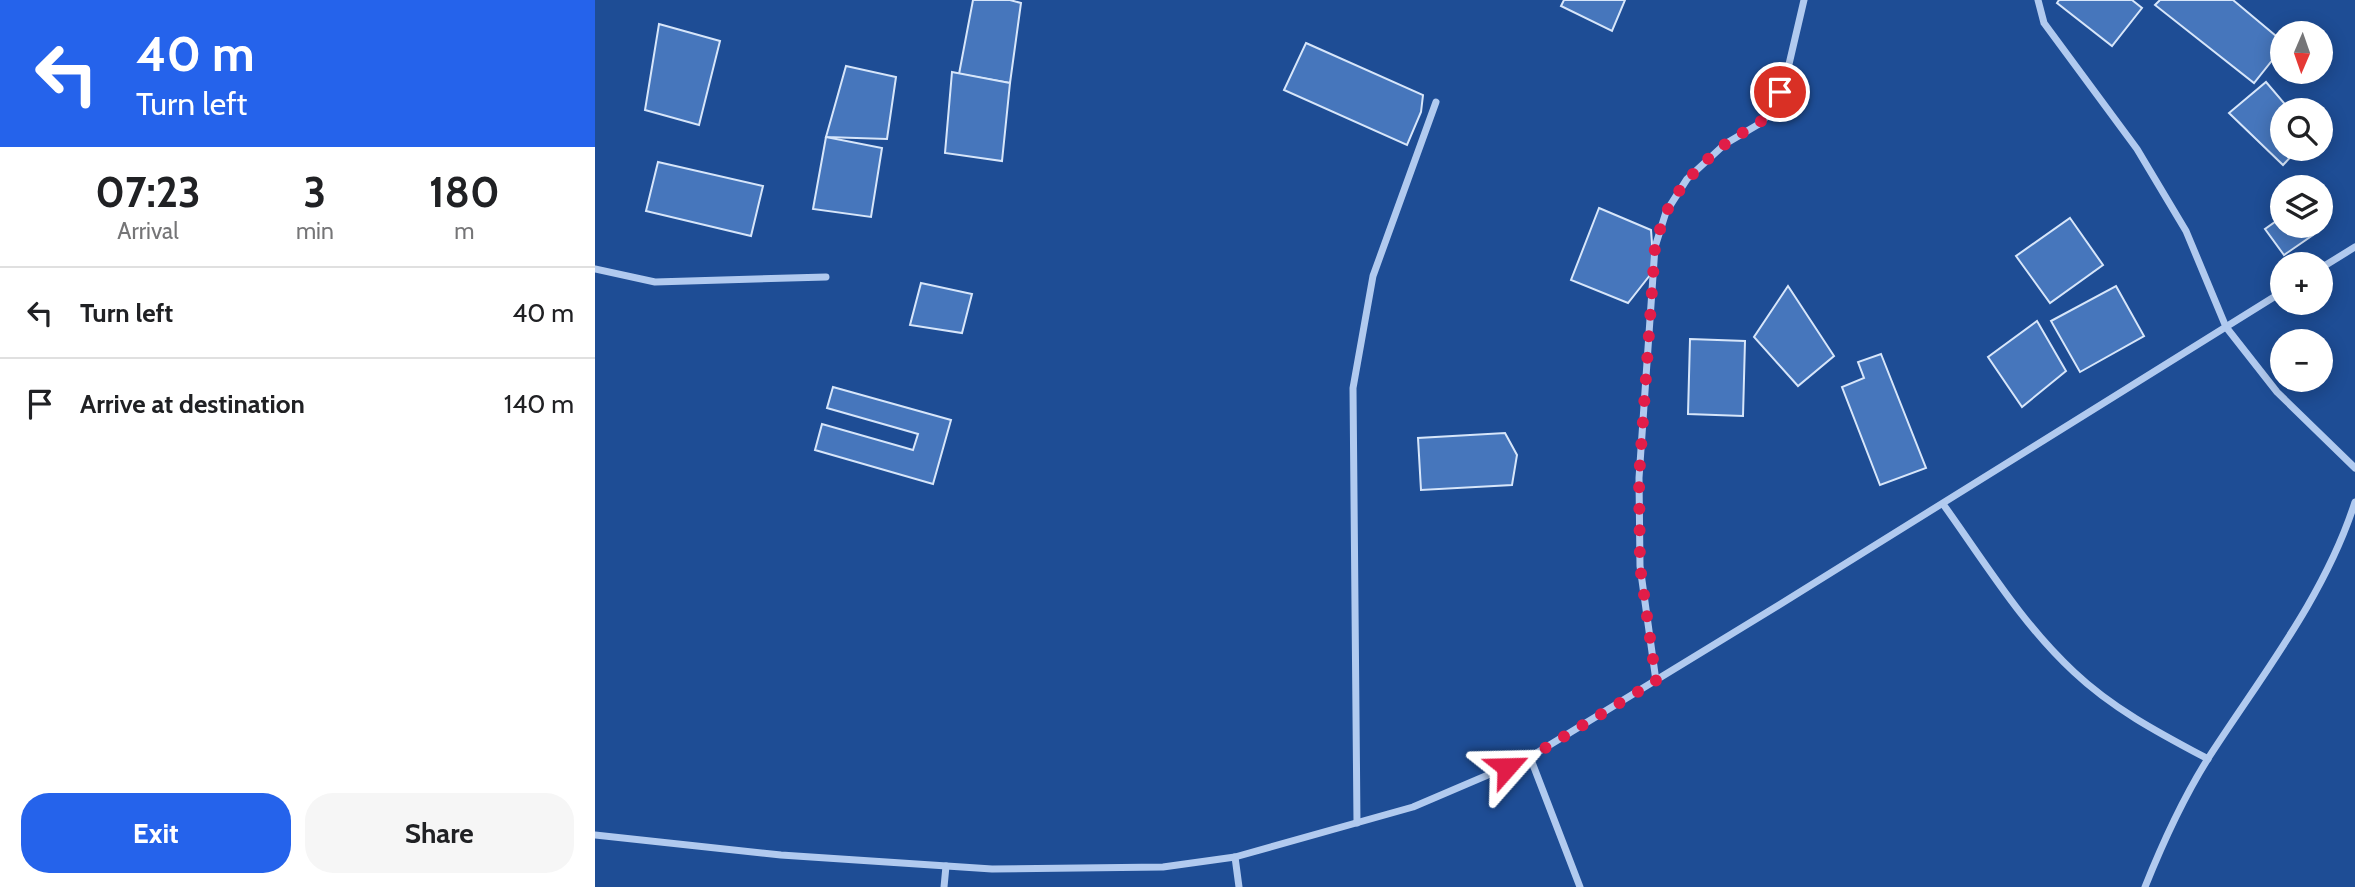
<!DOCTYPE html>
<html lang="en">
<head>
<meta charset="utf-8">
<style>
  :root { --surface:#fff; --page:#f6f6f6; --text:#202124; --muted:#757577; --line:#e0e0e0; --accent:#2563eb }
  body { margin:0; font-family:Cabin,sans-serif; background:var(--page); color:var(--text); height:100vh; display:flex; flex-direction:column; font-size:26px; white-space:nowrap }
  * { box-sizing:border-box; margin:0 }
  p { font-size:23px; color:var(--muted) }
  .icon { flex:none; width:38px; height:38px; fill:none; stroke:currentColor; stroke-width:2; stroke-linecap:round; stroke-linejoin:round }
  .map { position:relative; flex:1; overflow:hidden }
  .panel { display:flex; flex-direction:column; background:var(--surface); width:595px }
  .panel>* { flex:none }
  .hud { background:#2563eb; color:#fff; overflow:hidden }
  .needle { width:46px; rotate:182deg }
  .controls { position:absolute; left:1675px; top:21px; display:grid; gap:14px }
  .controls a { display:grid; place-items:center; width:63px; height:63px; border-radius:50%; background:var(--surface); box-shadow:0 4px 18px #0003; font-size:35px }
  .pin { position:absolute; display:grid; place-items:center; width:60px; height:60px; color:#fff; margin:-30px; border:4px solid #fff; border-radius:50%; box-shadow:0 2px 7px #0007 }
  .me { position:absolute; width:77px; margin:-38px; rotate:65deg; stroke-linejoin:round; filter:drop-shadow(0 0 5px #0008) }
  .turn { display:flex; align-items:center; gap:24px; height:147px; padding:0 21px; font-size:32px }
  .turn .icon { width:91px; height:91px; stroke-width:2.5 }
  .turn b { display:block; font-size:49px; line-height:60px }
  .eta { display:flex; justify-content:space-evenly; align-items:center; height:119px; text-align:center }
  .eta b { font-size:42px; font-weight:700; line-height:49px }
  .cta { display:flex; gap:14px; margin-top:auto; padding:14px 21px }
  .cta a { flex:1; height:80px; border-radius:28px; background:var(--accent); color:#fff; font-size:28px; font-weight:700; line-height:80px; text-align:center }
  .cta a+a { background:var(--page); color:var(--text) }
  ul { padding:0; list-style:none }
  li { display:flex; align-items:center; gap:21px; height:91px; padding:0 21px; border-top:2px solid var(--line) }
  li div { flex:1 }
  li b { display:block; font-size:26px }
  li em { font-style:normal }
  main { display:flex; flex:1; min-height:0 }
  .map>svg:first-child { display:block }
</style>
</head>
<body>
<main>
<section class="panel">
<div class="hud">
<div class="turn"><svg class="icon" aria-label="left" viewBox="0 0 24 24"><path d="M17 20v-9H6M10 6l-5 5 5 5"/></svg><div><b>40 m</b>Turn left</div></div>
</div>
<div class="eta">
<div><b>07:23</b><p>Arrival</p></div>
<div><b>3</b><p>min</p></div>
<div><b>180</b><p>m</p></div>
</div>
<ul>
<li><svg class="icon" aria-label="left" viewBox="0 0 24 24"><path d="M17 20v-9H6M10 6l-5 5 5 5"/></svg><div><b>Turn left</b></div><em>40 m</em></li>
<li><svg class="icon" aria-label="arrive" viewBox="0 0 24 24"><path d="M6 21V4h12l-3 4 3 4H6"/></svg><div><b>Arrive at destination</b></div><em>140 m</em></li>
</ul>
<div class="cta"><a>Exit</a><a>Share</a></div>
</section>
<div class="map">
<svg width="1760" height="887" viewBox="0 0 1760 887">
  <rect width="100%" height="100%" fill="#1e4d95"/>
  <g fill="#4676bc" stroke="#d7e6fa" stroke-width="2">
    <polygon points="378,0 415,0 426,3 415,83 364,74"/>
    <polygon points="969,0 1030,0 1017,31 966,6"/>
    <polygon points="1464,0 1537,0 1547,8 1517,46 1462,3"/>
    <polygon points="1565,0 1638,0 1687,41 1687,48 1659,83 1560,5"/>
    <polygon points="64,24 125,41 104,125 50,110"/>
    <polygon points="711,43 828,95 826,112 812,145 689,90"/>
    <polygon points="251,66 301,77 292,139 231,137"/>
    <polygon points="357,72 415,83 407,161 350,153"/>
    <polygon points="1671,82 1695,110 1687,110 1687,149 1703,149 1688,165 1634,113"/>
    <polygon points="231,137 287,148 276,217 218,209"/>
    <polygon points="63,162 168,186 156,236 51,211"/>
    <polygon points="1004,208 1056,230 1059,270 1033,303 976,280"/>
    <polygon points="1687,217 1687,226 1711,226 1718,235 1689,255 1670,229"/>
    <polygon points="1475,218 1508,265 1455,303 1421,256"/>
    <polygon points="326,283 377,294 367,333 315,325"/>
    <polygon points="1193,286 1239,356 1203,386 1159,337"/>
    <polygon points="1521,286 1549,336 1485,372 1456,321"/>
    <polygon points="1442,321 1471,371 1427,407 1393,357"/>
    <polygon points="1095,339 1150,341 1148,416 1093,414"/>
    <polygon points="1286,354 1331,468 1285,485 1247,387 1269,378 1263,362"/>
    <polygon points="238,387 356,420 338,484 220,450 227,424 318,450 323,434 232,408"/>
    <polygon points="910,433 922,455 917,485 826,490 823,438"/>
  </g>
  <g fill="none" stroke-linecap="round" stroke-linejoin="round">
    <g stroke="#b1caef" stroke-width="7">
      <polyline points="1443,0 1449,23 1542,149 1591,231 1631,327 1682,392 1760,468"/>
      <polyline points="1726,268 1760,247"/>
      <polyline points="0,269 60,282 231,277"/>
      <path d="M1348,504c41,57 79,120 131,168 39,37 87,62 134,87"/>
      <polyline points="1061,681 1045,566 1044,478 1060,247 1071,212 1092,179 1130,144 1164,124 1180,108 1191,77 1209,0"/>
      <polyline points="935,757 985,887"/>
      <polyline points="762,823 758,388 778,276 841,102"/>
      <polyline points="0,835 186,855 397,869 568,867 640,857 818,807 935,757 1184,605 1687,292"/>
      <polyline points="640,857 644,887"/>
      <polyline points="349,887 351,866"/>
      <path d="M1550,887c18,-45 38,-89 64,-130 53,-82 116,-161 146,-255"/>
    </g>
  </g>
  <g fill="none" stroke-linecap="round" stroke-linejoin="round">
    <path stroke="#e11d48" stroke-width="12" stroke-dasharray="0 21.6" d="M912,767l23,-10 126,-76 -16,-115 -1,-88 16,-231c4,-12 6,-25 12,-36 13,-26 34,-47 56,-65 25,-21 45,-18 57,-54"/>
  </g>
</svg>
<div class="controls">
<a><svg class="needle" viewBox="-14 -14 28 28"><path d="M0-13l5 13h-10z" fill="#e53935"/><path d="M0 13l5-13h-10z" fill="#757577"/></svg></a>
<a><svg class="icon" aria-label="search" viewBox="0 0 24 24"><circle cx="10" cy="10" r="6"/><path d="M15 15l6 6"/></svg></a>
<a><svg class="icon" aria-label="layers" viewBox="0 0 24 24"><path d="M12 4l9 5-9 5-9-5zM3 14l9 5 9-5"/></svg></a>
<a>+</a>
<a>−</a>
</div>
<div class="pin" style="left:1185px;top:92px;background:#d93025"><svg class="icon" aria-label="arrive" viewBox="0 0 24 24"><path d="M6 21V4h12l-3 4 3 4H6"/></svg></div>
<svg class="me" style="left:912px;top:767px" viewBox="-20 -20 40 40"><path d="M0-17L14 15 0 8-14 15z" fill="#e11d48" stroke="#fff" stroke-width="4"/></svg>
</div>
</main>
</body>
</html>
